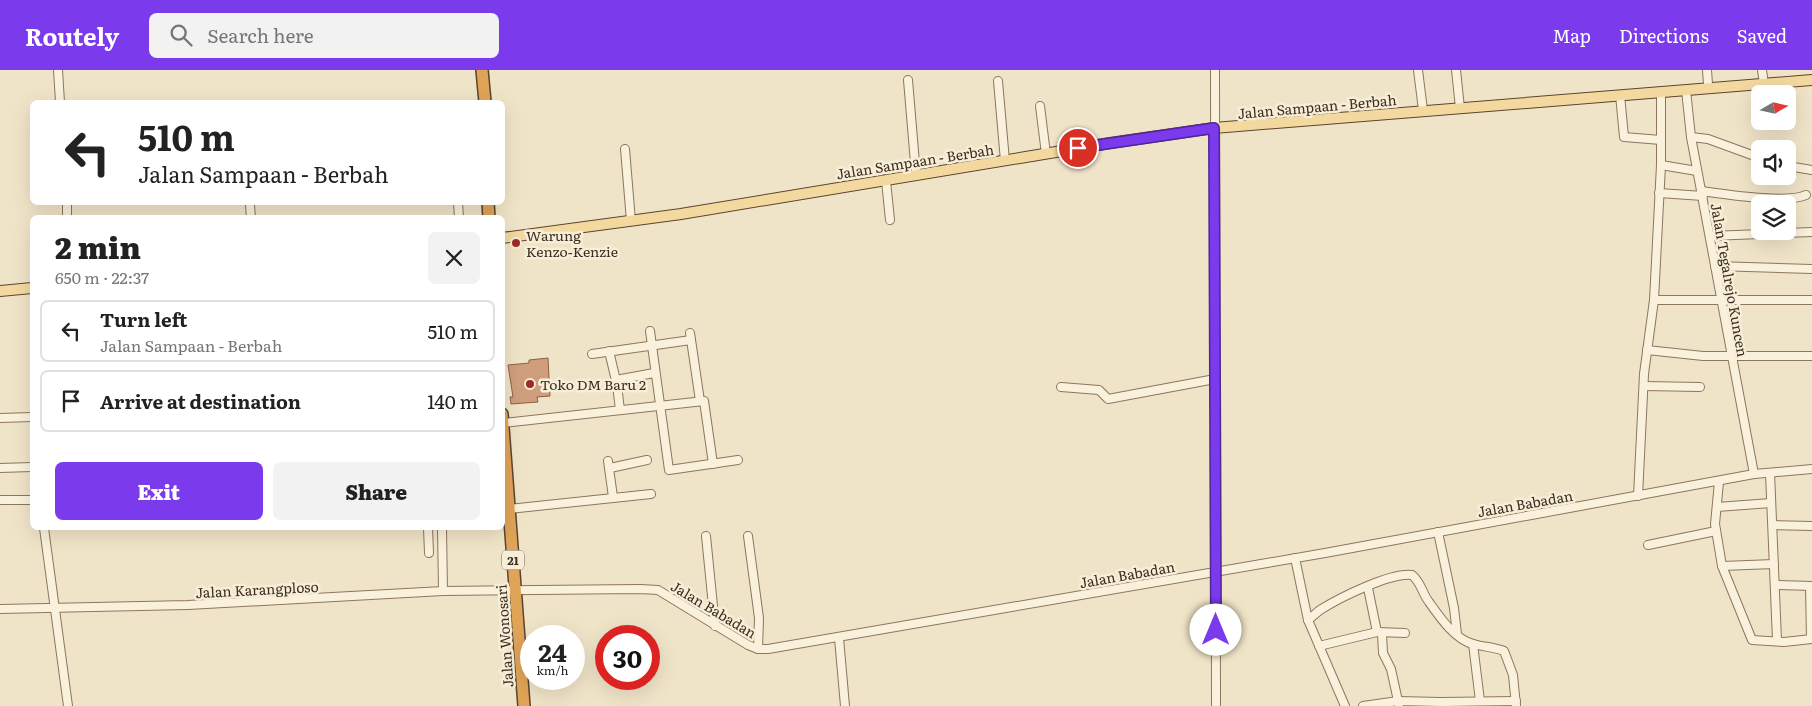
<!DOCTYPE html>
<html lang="en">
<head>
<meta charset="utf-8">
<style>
  :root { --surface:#fff; --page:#f2f2f2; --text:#222; --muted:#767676; --line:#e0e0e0; --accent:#7c3aed }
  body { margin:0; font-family:Literata,serif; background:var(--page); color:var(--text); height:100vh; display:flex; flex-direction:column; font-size:19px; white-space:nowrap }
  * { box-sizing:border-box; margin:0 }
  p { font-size:16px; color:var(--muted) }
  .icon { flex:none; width:28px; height:28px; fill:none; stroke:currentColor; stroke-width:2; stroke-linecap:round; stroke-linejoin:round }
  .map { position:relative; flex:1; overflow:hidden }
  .drawer { position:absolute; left:30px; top:145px; width:475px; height:315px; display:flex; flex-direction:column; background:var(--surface); border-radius:8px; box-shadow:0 5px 20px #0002 }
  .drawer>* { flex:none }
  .guide { position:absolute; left:30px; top:30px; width:475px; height:105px; border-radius:8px; box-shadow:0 5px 20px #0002; background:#fff; color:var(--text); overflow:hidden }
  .needle { width:32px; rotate:81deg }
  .tools { position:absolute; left:1751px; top:15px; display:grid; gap:10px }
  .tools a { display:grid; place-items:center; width:45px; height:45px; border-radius:8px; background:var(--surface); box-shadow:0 5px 20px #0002; font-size:25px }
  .speed { position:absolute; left:520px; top:555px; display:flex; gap:10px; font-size:25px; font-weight:700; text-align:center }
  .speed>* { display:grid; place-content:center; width:65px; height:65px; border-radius:50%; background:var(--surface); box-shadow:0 5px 20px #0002; line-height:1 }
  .speed small { font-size:12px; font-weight:400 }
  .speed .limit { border:8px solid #d22; background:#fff; color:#111 }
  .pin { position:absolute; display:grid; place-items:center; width:42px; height:42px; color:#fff; margin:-21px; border:2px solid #fff; border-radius:50%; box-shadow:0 1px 5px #0007 }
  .me { position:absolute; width:55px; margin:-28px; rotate:0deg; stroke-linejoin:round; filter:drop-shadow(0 0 4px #0008) }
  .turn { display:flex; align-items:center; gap:18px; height:105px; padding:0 25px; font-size:22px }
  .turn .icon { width:65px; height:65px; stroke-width:2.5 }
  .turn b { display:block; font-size:35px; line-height:42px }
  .round { display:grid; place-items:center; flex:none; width:52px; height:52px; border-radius:8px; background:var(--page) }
  .overview { display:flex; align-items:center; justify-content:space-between; height:85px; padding:0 25px }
  h1 { font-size:30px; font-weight:800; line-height:38px }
  .button { display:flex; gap:10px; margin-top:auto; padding:10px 25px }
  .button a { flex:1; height:58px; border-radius:8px; background:var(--accent); color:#fff; font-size:20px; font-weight:800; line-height:58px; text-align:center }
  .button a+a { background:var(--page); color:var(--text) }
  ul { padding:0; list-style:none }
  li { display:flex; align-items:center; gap:15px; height:62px; margin:0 10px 8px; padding:0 15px; border:2px solid var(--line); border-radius:8px }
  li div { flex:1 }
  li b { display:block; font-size:19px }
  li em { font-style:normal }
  header { display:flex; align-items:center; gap:30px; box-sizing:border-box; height:70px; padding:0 25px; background:var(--accent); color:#fff }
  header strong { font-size:24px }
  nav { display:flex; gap:28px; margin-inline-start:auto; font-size:18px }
  .search { width:350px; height:45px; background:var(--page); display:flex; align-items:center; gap:12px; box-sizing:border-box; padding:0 18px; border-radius:8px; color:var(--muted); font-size:19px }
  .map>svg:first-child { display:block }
</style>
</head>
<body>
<header>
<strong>Routely</strong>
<div class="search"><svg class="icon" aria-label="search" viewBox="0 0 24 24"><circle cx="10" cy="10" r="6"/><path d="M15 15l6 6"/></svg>Search here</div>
<nav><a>Map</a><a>Directions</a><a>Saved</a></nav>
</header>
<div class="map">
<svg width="1812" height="636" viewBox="0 0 1812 636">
  <rect width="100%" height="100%" fill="#f0e4c8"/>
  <polygon fill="#cf9f7d" stroke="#8d5f41" points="548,288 550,326 537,327 538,332 511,334 510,327 513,327 508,295 529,293 529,290"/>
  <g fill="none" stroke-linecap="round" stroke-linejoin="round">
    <defs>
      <g id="minor">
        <polyline points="58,0 60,32"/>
        <polyline points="1215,0 1216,636"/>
        <polyline points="1418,0 1423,40"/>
        <polyline points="1456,0 1460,38"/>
        <polyline points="1707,0 1708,14"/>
        <polyline points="1762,0 1764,14"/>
        <polyline points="908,10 916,105"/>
        <polyline points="998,11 1005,91"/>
        <polyline points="1686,20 1691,67 1754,404"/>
        <polyline points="1620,25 1624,67 1661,70"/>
        <polyline points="1040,36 1046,84"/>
        <polyline points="1691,67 1708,69 1760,88"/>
        <polyline points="625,79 631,151"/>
        <polyline points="1661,95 1697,101"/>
        <polyline points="1788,96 1812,100"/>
        <polyline points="886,111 890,150"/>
        <path d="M1701,121c24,3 85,13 105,4"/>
        <polyline points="1659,123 1703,126"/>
        <polyline points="458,132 459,148"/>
        <polyline points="250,135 251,148"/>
        <polyline points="67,148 67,132"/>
        <polyline points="1710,166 1812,162"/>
        <polyline points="1715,196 1812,199"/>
        <polyline points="1654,230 1812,230"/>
        <polyline points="650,261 669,400 738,390"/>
        <polyline points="690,263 700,331"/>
        <polyline points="1647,280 1703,286 1812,286"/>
        <polyline points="609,281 617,315 620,340"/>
        <polyline points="592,284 691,270"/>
        <polyline points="616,310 654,303"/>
        <polyline points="1644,316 1700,317"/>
        <polyline points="1061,317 1099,320 1108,329 1215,309"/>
        <polyline points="0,348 32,347"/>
        <polyline points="503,353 704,331 713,394"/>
        <polyline points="608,391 613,427"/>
        <polyline points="0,398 32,397"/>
        <polyline points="610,398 647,390"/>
        <polyline points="1770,403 1777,570"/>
        <polyline points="1719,412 1715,454 1722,496 1774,494"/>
        <polyline points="1638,426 1644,304 1654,230 1661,95 1661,22"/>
        <polyline points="0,430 32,430"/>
        <polyline points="1717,437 1771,433"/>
        <polyline points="509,439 651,424"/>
        <polyline points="1773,455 1812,456"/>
        <polyline points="44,458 68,636"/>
        <polyline points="428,458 429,483"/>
        <polyline points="442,458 443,521"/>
        <polyline points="1438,462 1454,538 1457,564"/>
        <polyline points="706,466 715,556"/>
        <polyline points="748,466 759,548 758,579"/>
        <polyline points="1648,475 1716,461"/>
        <polyline points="1295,488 1308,550 1345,636"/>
        <polyline points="1722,496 1752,570 1784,572 1812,569"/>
        <polyline points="1775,515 1812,516"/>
        <polyline points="1810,516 1811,569"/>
        <polyline points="1368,518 1377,562"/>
        <polyline points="0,539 188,535 443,521 640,519 658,520 748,575 758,579 768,579 1325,483 1754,404 1812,399"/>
        <path d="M1308,550c4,-3 8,-7 12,-10 19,-12 71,-38 92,-35 9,7 10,18 17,27 10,14 26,38 44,42 11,3 21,3 31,7l9,24 3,31"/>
        <polyline points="839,568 845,636"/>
        <polyline points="1473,574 1480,631"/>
        <polyline points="1319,576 1377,562 1405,563"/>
        <polyline points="1441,632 1516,631"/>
        <polyline points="1363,636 1398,631 1391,599 1383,583 1382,564"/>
        <polyline points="1399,636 1398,631 1441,632 1442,636"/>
      </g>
      <g id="major">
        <polyline points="502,168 681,144 1110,73 1214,58 1812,10"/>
        <polyline points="0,221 32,218"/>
      </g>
      <g id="highway">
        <polyline points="482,0 485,32"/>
        <polyline points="488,132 489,148"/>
        <polyline points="502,344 524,636"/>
      </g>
    </defs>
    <use href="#minor" stroke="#8d765c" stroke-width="10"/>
    <use href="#major" stroke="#5b4430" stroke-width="12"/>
    <use href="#highway" stroke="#5b4430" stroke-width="14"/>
    <use href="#minor" stroke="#faf1dc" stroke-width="8"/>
    <use href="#major" stroke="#f3d9a0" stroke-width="10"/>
    <use href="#highway" stroke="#e0a458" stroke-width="11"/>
  </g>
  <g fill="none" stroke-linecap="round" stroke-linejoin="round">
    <defs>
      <polyline id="route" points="1078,78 1214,58 1216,560"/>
    </defs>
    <use href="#route" stroke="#51269a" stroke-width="12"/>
    <use href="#route" stroke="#7c3aed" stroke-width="9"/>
  </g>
  <g fill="#9e2a2b" stroke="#f7eed8" stroke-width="2">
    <circle cx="516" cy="173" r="5"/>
    <circle cx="530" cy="314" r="5"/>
  </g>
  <g text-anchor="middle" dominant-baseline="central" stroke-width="5" stroke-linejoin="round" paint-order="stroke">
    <rect fill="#f7eed8" stroke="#756857" stroke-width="1" x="502" y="480.5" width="22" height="19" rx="4"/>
    <g font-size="12" font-weight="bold" fill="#3d2e20">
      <text x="513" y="490">21</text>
    </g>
    <g font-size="14" fill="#3d2e20" stroke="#f7eed8">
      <text transform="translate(1317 36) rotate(-5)">Jalan Sampaan - Berbah</text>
      <text transform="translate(915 91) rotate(-9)">Jalan Sampaan - Berbah</text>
      <text transform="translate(1730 210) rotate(80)">Jalan Tegalrejo Kuncen</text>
      <text transform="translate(1525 433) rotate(-10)">Jalan Babadan</text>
      <text transform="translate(1127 504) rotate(-10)">Jalan Babadan</text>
      <text transform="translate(257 519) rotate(-3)">Jalan Karangploso</text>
      <text transform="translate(714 539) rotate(31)">Jalan Babadan</text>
      <text transform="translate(504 566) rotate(-94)">Jalan Wonosari</text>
    </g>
    <g font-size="14" fill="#3d2e20" stroke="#f7eed8" text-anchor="start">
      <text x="526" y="165">Warung<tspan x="526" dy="16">Kenzo-Kenzie</tspan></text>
      <text x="540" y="314">Toko DM Baru 2</text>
    </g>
  </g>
</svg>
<div class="tools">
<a><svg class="needle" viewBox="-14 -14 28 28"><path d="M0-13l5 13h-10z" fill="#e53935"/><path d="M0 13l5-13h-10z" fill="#767676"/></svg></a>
<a><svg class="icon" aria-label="sound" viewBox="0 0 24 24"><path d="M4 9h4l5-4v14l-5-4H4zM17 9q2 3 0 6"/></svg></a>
<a><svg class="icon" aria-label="layers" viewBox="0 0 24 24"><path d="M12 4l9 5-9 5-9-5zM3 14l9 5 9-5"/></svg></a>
</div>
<div class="speed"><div>24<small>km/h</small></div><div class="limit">30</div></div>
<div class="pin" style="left:1078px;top:78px;background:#d93025"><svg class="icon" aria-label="arrive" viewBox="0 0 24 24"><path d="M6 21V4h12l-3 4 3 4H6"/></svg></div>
<svg class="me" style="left:1216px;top:560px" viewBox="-20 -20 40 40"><circle r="19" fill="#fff"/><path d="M0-13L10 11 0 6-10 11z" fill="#7c3aed"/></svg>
<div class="guide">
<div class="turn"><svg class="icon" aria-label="left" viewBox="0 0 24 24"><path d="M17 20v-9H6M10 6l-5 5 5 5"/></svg><div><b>510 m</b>Jalan Sampaan - Berbah</div></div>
</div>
<section class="drawer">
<div class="overview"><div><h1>2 min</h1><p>650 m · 22:37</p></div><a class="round"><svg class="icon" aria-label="close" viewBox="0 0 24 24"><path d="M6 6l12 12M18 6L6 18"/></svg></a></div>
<ul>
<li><svg class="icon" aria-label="left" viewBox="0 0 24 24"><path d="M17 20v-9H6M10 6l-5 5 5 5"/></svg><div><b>Turn left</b><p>Jalan Sampaan - Berbah</p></div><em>510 m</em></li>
<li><svg class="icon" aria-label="arrive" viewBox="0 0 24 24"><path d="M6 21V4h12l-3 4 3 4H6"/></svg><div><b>Arrive at destination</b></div><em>140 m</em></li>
</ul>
<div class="button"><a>Exit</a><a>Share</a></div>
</section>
</div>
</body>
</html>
